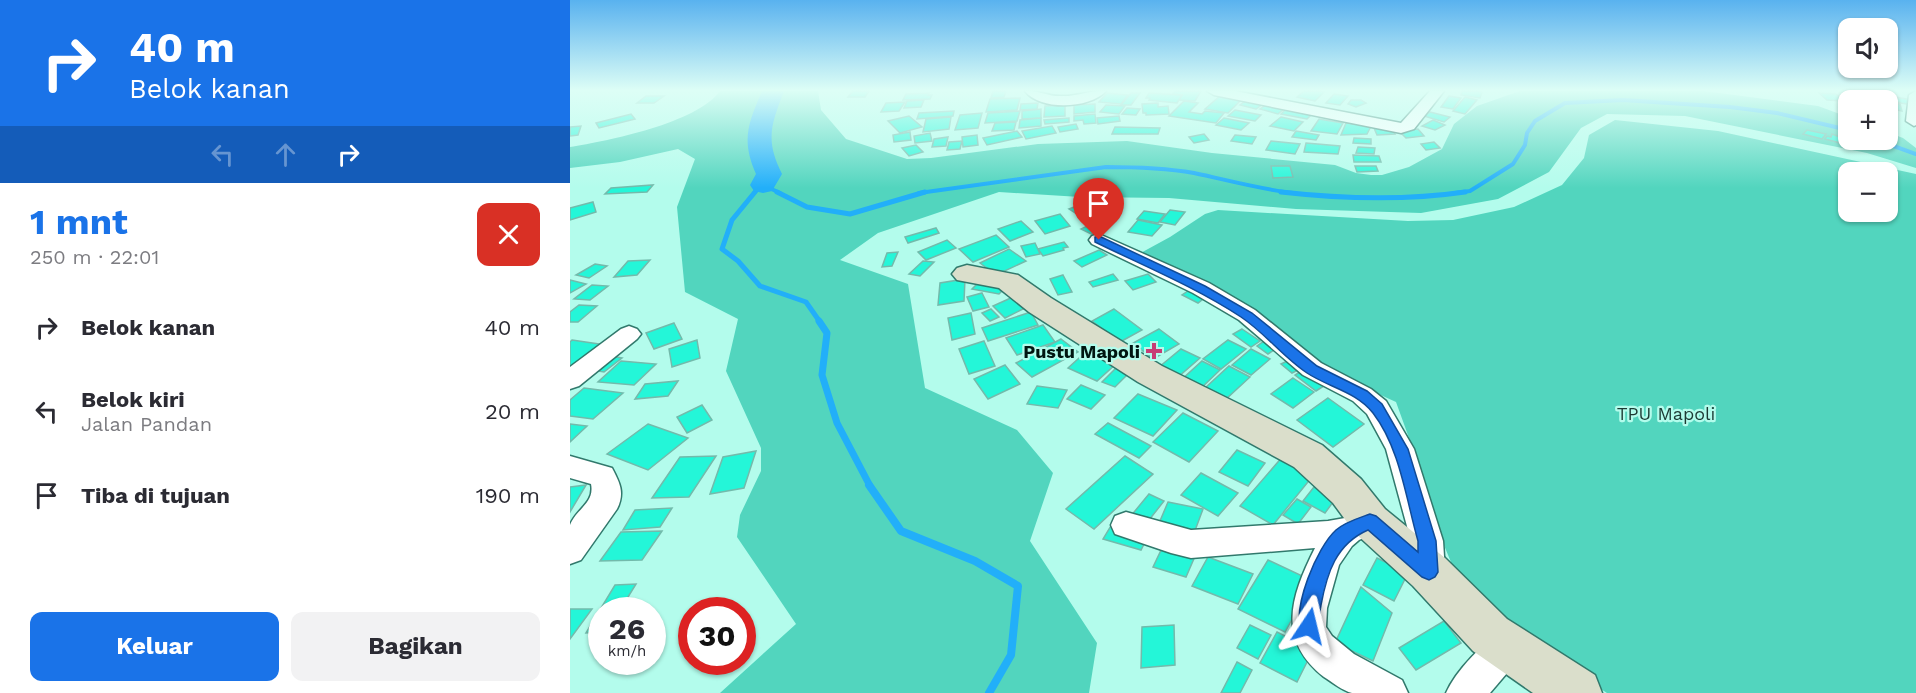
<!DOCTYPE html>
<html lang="id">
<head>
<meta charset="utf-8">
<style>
  :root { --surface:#fff; --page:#f2f2f3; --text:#2b2b33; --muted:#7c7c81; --accent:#1a73e8 }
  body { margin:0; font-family:"Work Sans",sans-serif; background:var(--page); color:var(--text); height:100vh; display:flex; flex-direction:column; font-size:22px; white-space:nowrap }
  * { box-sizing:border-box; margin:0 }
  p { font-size:20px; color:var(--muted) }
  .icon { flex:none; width:33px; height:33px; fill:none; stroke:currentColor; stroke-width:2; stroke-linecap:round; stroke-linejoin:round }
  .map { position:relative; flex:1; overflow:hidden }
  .details { display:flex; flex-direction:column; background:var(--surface); width:570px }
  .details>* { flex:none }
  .top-card { background:#1a73e8; color:#fff; overflow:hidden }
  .buttons { position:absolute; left:1268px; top:18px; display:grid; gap:12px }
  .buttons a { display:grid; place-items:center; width:60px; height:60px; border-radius:12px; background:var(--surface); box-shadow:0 2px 4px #0004; font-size:30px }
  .speed { position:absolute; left:18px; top:597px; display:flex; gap:12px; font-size:30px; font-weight:700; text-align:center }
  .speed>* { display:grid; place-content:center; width:78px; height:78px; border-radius:50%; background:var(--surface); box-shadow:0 2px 4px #0004; line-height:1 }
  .speed small { font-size:15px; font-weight:400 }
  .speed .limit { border:9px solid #d22; background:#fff; color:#111 }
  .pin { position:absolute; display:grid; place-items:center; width:51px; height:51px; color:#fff; margin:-62px -26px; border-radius:50% 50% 50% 0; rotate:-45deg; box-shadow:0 0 6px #0007 }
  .pin .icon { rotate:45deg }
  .me { position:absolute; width:66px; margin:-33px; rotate:10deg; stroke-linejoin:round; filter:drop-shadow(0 0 4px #0008) }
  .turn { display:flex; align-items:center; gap:21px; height:126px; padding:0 30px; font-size:27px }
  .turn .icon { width:78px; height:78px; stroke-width:2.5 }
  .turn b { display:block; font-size:42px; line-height:51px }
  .lanes { display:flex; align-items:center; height:57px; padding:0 30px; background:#0003; justify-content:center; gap:30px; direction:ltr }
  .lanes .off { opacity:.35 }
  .round { display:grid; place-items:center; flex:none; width:63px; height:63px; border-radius:12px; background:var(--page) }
  .overview { display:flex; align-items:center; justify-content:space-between; height:102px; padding:0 30px }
  h1 { font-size:36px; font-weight:700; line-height:45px; color:var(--accent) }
  .button { display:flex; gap:12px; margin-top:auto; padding:12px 30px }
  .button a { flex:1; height:69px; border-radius:12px; background:var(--accent); color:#fff; font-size:24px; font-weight:700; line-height:69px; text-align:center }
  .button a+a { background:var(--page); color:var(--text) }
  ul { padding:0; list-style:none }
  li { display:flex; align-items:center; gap:18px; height:84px; padding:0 30px }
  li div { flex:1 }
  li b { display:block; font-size:22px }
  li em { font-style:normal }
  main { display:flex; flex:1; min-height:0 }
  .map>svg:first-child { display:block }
</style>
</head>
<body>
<main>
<section class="details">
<div class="top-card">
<div class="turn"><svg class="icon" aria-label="right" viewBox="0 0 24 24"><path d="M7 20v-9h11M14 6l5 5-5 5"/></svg><div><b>40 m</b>Belok kanan</div></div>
<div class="lanes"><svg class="icon off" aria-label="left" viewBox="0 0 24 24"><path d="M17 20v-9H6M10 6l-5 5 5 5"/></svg><svg class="icon off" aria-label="ahead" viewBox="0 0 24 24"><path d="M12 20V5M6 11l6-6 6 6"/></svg><svg class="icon" aria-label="right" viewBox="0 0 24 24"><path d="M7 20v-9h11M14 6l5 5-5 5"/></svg></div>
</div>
<div class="overview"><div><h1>1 mnt</h1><p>250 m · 22:01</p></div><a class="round" style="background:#d93025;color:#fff"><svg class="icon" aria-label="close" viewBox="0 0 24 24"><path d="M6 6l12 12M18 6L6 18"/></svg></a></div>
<ul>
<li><svg class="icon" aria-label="right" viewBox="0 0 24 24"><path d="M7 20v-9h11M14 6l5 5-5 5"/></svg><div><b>Belok kanan</b></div><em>40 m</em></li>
<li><svg class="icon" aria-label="left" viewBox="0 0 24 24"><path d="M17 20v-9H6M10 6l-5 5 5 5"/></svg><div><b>Belok kiri</b><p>Jalan Pandan</p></div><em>20 m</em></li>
<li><svg class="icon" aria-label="arrive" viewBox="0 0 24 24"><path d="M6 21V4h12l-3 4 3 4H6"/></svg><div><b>Tiba di tujuan</b></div><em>190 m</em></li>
</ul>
<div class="button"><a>Keluar</a><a>Bagikan</a></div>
</section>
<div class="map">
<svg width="1346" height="693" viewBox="0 0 1346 693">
  <rect width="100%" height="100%" fill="#b3fcec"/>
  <g fill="#52d5be" fill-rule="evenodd">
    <path d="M150,91h98l3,19 25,29 61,20 24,-1 107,-14 89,-3 85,12 123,12 21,8 15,2h11l27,-8 33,-18 12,-25 23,-18 43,-15h184l114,15 30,11v23h39v-8l16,6 13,10v20l-49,-15 -182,-37 -78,-2 -26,14 -32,44 -51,27 -77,14 -125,-4 -127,-11 -89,-1 -81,-5 -121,41 -38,27 68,24 17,104 92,42 36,43 -23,68 67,102 -8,50h-369l76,-69 -59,-87 3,-22 21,-44v-23l-35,-77 12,-52 -53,-27 -8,-85 18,-48 -17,-10 -58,13 -50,6v-21c38,-6 127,-24 150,-56z"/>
    <path d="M1045,120l103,11 198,43v519h-309l-52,-34 -95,-75 -26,-63 -8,-36 -30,-83 -66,-30 -129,-91 -26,-14 -38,-12 33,-18 35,-23 13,-4 190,11 45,-1 61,-13 48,-22 22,-27 5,-23zM1278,172h39v40h-39z"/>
  </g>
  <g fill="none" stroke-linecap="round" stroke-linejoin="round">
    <g stroke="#22aff9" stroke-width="4">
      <polyline points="1307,140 1346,154"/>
      <polyline points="184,193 193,185 210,193"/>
      <path d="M349,193l187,-26c29,0 59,1 88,6 33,7 65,16 99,20"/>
      <polyline points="885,193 900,191 943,164 955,145 957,133 965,121 995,103 1053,100 1160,107 1207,113 1278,130"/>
    </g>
    <g stroke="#22aff9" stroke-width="5">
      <polyline points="185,192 162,220 152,249 168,261 190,286 236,302 250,322"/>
      <polyline points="207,192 237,207 280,214 355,192"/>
      <path d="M711,192c62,7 122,9 184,0"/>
    </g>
    <polyline stroke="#22aff9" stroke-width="7" points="249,321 257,333 252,375 267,423 300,486"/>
    <polyline stroke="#22aff9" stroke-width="8" points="299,485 331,531 405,561 448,586 441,655 419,693"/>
    <path fill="#22aff9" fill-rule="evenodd" d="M192,91h22c-13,34 -19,49 -2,83l-10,17 -9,2 -9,-2 -4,-6 6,-11c-15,-34 -8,-50 6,-83z"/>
  </g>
  <g fill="#24f6d8" stroke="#73baab" stroke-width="1.5">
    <polygon points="283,91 299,91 295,97 278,97"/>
    <polygon points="423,91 436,91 434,97 421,98"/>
    <polygon points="605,91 631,91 625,101 609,100 612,95 603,94"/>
    <polygon points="734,91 749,91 754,92 745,101 727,97"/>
    <polygon points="892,91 907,91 912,92 910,98 891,95"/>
    <polygon points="1291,91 1342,100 1343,105 1290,96"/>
    <polygon points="359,93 358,95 362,95 360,99 333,100 336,94"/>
    <polygon points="537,93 558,95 551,104 529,102"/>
    <polygon points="561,93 570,93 561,105 551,105"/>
    <polygon points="579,93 612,95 607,103 579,100 580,98 576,98"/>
    <polygon points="1249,93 1266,94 1275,101 1257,100"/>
    <polygon points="764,94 778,96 770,105 756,103"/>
    <polygon points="651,95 672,99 658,113 635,109"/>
    <polygon points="76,96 94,96 84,103 67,103"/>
    <polygon points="879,96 891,98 883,109 871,107"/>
    <polygon points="895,97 907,100 895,114 883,111"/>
    <polygon points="450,98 447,110 416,112 420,99"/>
    <polygon points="354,100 351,107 334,108 337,101"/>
    <polygon points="677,100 693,104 686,109 670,105"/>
    <polygon points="781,100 791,100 796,103 786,107 778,104"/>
    <polygon points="614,101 628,103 619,112 632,114 635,111 654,113 646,123 599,116"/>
    <polygon points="335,102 329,111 311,112 316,103"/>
    <polygon points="1317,102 1330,104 1332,111 1317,108"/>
    <polygon points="468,103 467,109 450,110 451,104"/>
    <polygon points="588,103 588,107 598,106 599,114 576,115 576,113 573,113 572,104"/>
    <polygon points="525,104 525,112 504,114 504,105"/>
    <polygon points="697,104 715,108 708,114 690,109"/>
    <polygon points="495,105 495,116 474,117 475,106"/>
    <polygon points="536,105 555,106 549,114 530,112"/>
    <polygon points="557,108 570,109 566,115 552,114"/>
    <polygon points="717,108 743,113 737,119 711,114"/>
    <polygon points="471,109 471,118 452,119 452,111"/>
    <polygon points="665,110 691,115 685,121 658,116"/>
    <polygon points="384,111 383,116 347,119 349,113"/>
    <polygon points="450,111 447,121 415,123 418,113"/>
    <polygon points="860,112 880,117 874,122 854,116"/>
    <polygon points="412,113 408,128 385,130 390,115"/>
    <polygon points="61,114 65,119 29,128 26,123"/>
    <polygon points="525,114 526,123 514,124 513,120 504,121 504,116"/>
    <polygon points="339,116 352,127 330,133 318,121"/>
    <polygon points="549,116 550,121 528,124 527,118"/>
    <polygon points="381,117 379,129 353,132 356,119"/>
    <polygon points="711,117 733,122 724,131 700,126"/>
    <polygon points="471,118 471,126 449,128 450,120"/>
    <polygon points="499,118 499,122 475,124 474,120"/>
    <polygon points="654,118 679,123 671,130 646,125"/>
    <polygon points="749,119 773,123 767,134 741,131"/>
    <polygon points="863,120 875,125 865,130 852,126"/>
    <polygon points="446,122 444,130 422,131 425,123"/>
    <polygon points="776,123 801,126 797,134 771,135"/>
    <polygon points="506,124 508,129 490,132 488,127"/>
    <polygon points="11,126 8,135 0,136 0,127"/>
    <polygon points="482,126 486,133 456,139 452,131"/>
    <polygon points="545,127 590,128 588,134 542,134"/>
    <polygon points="804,128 822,128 825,134 807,135"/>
    <polygon points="848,129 854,136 836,138 829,131"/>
    <polygon points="1237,130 1256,134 1252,139 1233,134"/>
    <polygon points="447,131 452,137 417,145 413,138"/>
    <polygon points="726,131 749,135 746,140 722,137"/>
    <polygon points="340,132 341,140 324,142 323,135"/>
    <polygon points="360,133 362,141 345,143 344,136"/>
    <polygon points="634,134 639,140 624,143 619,137"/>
    <polygon points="1262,134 1278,140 1285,140 1282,146 1255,139 1257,136 1261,137"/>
    <polygon points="407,135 408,145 393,147 392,137"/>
    <polygon points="665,135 686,137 682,144 661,141"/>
    <polygon points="378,137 376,146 362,147 364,139"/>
    <polygon points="784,138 801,139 801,144 783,143"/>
    <polygon points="392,141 390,149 377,150 379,142"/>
    <polygon points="701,141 730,144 725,154 696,150"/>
    <polygon points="1296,141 1318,146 1315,150 1293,146"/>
    <polygon points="864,142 870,148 856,150 851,144"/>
    <polygon points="736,143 770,146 768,154 734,152"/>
    <polygon points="346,145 353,152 339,156 332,148"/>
    <polygon points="788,147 805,148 804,154 786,153"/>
    <polygon points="783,155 809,156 811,162 784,162"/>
    <polygon points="701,166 720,166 723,177 703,178"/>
    <polygon points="785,166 806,166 808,171 787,172"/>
    <polygon points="83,185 77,192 35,194 41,188"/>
    <polygon points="23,202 26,212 0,220 0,208"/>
    <polygon points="517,202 534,213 516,220 499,209"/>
    <polygon points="600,210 615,212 605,225 590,222"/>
    <polygon points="574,211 595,214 588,223 567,219"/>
    <polygon points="490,214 500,226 475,234 465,221"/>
    <polygon points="530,220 539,225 521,234 511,229"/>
    <polygon points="568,220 592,225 582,236 558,232"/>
    <polygon points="451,221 463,232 440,241 428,229"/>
    <polygon points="366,228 369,233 338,243 335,237"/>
    <polygon points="426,235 439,247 403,262 389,249"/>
    <polygon points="377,240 386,248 356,260 348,252"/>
    <polygon points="494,242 498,247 493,248 494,250 473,256 468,249"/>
    <polygon points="465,243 470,254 456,257 451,246"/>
    <polygon points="439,249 456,261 426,275 410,263"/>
    <polygon points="529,250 537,255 512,267 504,261"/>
    <polygon points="328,252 322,266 312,267 317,253"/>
    <polygon points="80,260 67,275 44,277 58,261"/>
    <polygon points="353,261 364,262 350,276 339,274"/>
    <polygon points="25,264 37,266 19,278 6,275"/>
    <polygon points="543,274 548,280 523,287 519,282"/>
    <polygon points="578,274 586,282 563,290 555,281"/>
    <polygon points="493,275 502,292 488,295 480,279"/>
    <polygon points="395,279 394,301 368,305 370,283"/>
    <polygon points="412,279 439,284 429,294 402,289"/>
    <polygon points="0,280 16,284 0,293"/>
    <polygon points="22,285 38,286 20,300 4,299"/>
    <polygon points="621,289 637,296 628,303 612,295"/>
    <polygon points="412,293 419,307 403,311 397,297"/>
    <polygon points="443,297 455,308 435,318 423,306"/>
    <polygon points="9,305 27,306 8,322 0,322 0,312"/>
    <polygon points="421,309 429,317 420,321 412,313"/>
    <polygon points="544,309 572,330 550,342 522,321"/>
    <polygon points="461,312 468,325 418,341 412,328"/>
    <polygon points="401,313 405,334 382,340 378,318"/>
    <polygon points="104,323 112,339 84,349 76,333"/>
    <polygon points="473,325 485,342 447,355 436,338"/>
    <polygon points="589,329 609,344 583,359 563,343"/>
    <polygon points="672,329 690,341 681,347 663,334"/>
    <polygon points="700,337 712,345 698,354 687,346"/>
    <polygon points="491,339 508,352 462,377 446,363"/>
    <polygon points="2,340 36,345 0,373 0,342"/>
    <polygon points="127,340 130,358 102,367 99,349"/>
    <polygon points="658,340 676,349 651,369 633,359"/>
    <polygon points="414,341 425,366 399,374 389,349"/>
    <polygon points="611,349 630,358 608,377 589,367"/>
    <polygon points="681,349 700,359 681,375 662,365"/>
    <polygon points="518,350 547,363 527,381 498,368"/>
    <polygon points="35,355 52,358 34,372 17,369"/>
    <polygon points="724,358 734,367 722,373 711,364"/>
    <polygon points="51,361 86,364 64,385 28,382"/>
    <polygon points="553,361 566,366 545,387 532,382"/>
    <polygon points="632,361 650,370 629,390 610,381"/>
    <polygon points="435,365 450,384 418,399 404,379"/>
    <polygon points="659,366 680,377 656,399 635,388"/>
    <polygon points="736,368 757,384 746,391 725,375"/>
    <polygon points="723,378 744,392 723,408 701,394"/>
    <polygon points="108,381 98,396 65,399 75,384"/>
    <polygon points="511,385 535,395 521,409 497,399"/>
    <polygon points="467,386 497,390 488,408 457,404"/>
    <polygon points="14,388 53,393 23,419 0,416 0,400"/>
    <polygon points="568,394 607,410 583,436 544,418"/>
    <polygon points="758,398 794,424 763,447 727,420"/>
    <polygon points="132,405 142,420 117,433 107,417"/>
    <polygon points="613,413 648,431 619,462 583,442"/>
    <polygon points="538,423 581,446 569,458 525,434"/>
    <polygon points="0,424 17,426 0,442"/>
    <polygon points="78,424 118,438 78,470 37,454"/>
    <polygon points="667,450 695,463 678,486 649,472"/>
    <polygon points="186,451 174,488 140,494 153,457"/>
    <polygon points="714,455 746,472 703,525 670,506"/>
    <polygon points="146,456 119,497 82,498 110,457"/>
    <polygon points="555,456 583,474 524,529 496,509"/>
    <polygon points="631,473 668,493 648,516 611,495"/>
    <polygon points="16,485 0,512 0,487"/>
    <polygon points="744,487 766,498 755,513 733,501"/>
    <polygon points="579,494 594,501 575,525 560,517"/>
    <polygon points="727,499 741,507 728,524 713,515"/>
    <polygon points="598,502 633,509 623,536 587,528"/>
    <polygon points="102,508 90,527 53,530 65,510"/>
    <polygon points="542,524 579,534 571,550 533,539"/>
    <polygon points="92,531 72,560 30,561 51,532"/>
    <polygon points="594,544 626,554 616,577 583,567"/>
    <polygon points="638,557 683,574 668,604 622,586"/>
    <polygon points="807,558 838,573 824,601 793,585"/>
    <polygon points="698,560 743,581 715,632 668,609"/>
    <polygon points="66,584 50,610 32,610 32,632 16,633 45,585"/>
    <polygon points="791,587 822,613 803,661 765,643"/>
    <polygon points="0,609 22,609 0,639"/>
    <polygon points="874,621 891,643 846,670 829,648"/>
    <polygon points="604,625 605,665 571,668 572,627"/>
    <polygon points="680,625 701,635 688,659 667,648"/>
    <polygon points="707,632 743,650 727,682 690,663"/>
    <polygon points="667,662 682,670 670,693 651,693"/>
  </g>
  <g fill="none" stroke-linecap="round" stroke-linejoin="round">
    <defs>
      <g id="street">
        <path d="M455,91c14,-1 24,6 38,5 15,0 28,-6 43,-5 -16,18 -66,20 -81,0z"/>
        <polygon points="637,91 665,91 831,123 860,91 874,91 844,129 831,133 644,95"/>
        <polygon points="1346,91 1346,125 1344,126 1336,121 1339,95"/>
        <polygon points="529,234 639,283 685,310 751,363 801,389 816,401 844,449 873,541 875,572 870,582 859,586 848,582 843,572 841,541 816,449 797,414 783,401 733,375 669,320 623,293 522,244 519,240 522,236"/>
        <polygon points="59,326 67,329 71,334 67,339 9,386 0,389 0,367 51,329"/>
        <path d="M0,456l42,12c8,15 13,25 5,41l-36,51 -11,4c0,-11 0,-29 0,-39 6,-16 25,-22 21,-41l-21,-6z"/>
        <path d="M800,508l11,4 4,9 -4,9 -22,10 -7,6 -13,19 -12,43 -1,19 6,9 22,18 48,26 6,13c-18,0 -39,0 -56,0 -9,-2 -20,-11 -28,-16 -48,-38 -33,-81 -9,-129l-124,10 -20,-5 -56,-19 -4,-9 4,-9 11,-4 65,18 137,-9 17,-3z"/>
        <path d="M937,630l12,5 6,12 -6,12 -29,34h-44c9,-21 39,-54 61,-63z"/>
      </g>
      <polygon id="secondary" points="397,265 448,275 481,298 592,366 752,445 791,479 815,509 875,558 937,619 1025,675 1032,693 963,693 903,651 843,586 785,533 763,503 724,467 568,382 459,312 429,288 387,280 382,274 387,268"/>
    </defs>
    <use href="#street" stroke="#31796c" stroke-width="3"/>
    <use href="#secondary" stroke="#31796c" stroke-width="3"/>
    <use href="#street" fill="#fff" fill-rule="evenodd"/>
    <use href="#secondary" fill="#dadecb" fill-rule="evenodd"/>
  </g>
  <linearGradient id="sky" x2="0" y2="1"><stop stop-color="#59b2ef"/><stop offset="0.48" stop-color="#ddfef6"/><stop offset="1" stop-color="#ddfef6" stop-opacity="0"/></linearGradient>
  <rect width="1346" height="188" fill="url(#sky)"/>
  <path fill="#1a73e8" stroke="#114b97" stroke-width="1.5" d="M529,236l106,50 47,27 65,53 50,25 15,13 26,45 28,92 2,31 -3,5 -6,3 -7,-3 -54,-47c-32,14 -41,43 -47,75 -2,10 -2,19 -5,28l-7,2 -7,-2c-11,-24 15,-86 34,-103 9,-8 23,-12 34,-16l6,2 42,36v-11c-12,-42 -18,-93 -45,-128 -16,-21 -45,-26 -66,-40 -24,-16 -42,-40 -66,-56 -46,-30 -97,-51 -146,-75v-5z"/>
  <path fill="#c73d75" stroke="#b3fcec" stroke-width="2" d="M581 342h6v6h6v6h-6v6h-6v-6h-6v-6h6z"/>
  <g text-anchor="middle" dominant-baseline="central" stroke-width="4.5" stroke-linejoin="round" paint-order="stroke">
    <g font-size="18" font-weight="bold" fill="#001611" stroke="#b3fcec" text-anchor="end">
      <text x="570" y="351">Pustu Mapoli</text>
    </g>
    <g font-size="18" fill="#1c3933" stroke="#b3fcec">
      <text x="1096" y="413">TPU Mapoli</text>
    </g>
  </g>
</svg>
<div class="buttons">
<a><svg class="icon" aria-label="sound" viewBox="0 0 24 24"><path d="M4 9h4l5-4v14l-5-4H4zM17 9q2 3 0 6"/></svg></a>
<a>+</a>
<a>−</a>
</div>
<div class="speed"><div>26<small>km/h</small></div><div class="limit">30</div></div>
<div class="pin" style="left:529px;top:240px;background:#d93025"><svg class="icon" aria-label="arrive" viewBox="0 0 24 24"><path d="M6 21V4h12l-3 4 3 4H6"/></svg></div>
<svg class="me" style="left:739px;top:626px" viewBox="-20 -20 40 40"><path d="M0-17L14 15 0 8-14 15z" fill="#1a73e8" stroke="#fff" stroke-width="4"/></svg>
</div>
</main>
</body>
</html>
